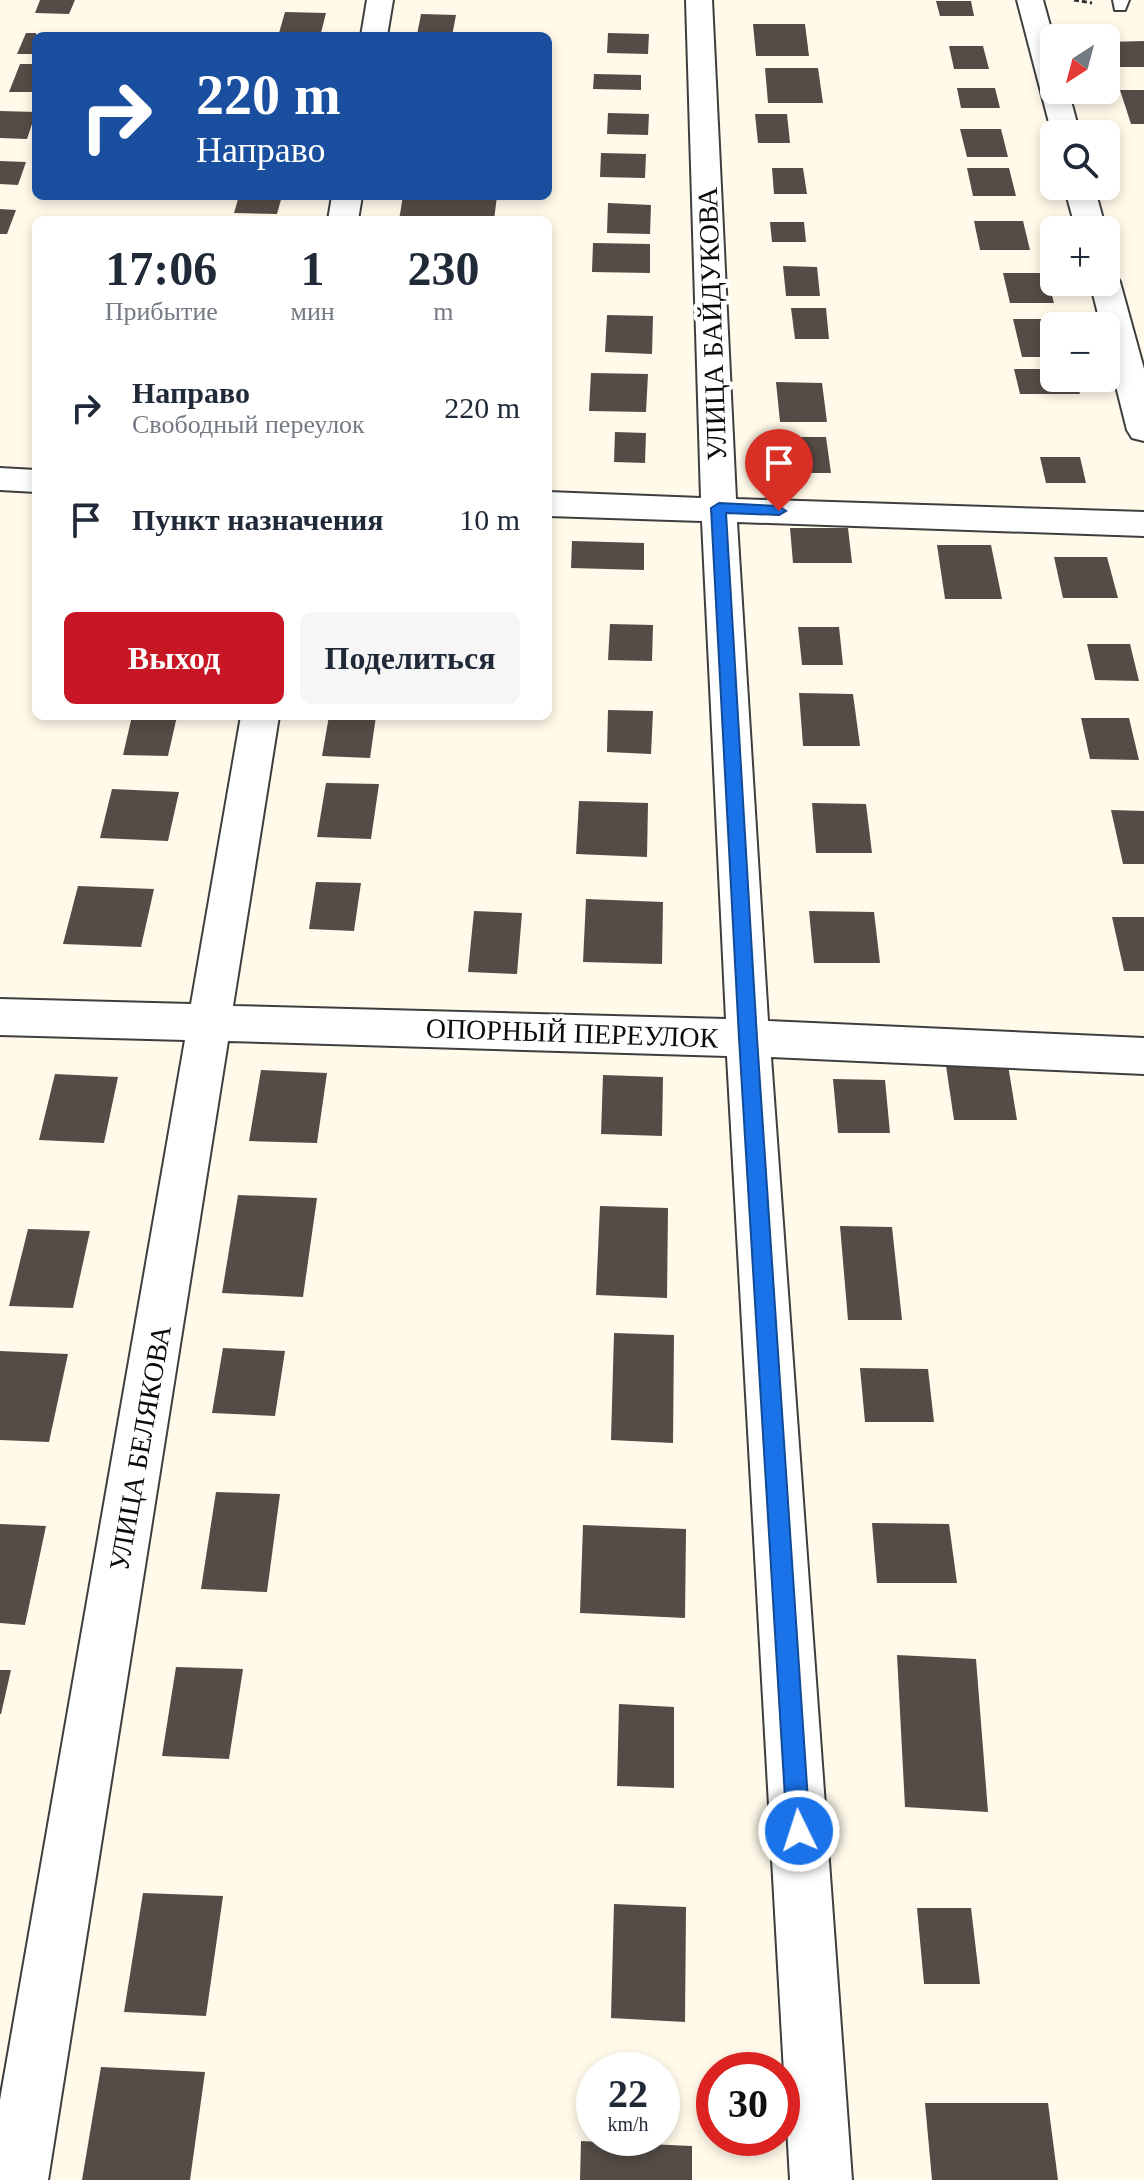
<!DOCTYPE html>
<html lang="ru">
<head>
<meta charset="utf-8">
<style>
  :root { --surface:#fff; --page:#f6f6f7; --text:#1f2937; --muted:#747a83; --accent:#c81624 }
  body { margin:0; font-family:"Times New Roman",serif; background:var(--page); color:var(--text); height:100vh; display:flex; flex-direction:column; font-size:30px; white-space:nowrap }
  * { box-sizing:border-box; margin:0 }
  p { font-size:26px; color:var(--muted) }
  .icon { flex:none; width:44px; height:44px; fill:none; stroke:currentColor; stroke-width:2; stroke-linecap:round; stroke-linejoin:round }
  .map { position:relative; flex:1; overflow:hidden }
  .sheet { position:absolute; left:32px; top:216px; width:520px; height:504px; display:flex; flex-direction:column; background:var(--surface); border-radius:12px; box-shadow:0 4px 12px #0003 }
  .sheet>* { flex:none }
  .hud { position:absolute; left:32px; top:32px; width:520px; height:168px; border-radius:12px; box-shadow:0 4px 12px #0003; background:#1a4fa0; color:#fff; overflow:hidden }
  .needle { width:52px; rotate:216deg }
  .fabs { position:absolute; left:1040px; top:24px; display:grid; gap:16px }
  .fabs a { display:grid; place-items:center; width:80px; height:80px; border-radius:12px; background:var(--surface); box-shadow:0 4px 12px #0003; font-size:40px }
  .speed { position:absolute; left:576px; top:2052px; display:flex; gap:16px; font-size:40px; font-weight:700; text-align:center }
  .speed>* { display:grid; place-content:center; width:104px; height:104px; border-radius:50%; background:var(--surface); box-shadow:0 4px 12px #0003; line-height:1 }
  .speed small { font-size:20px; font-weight:400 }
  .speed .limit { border:12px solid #d22; background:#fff; color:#111 }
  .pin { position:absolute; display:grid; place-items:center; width:68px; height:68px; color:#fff; margin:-82px -34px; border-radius:50% 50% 50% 0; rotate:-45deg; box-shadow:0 0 8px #0007 }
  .pin .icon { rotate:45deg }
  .me { position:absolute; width:88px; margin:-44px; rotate:356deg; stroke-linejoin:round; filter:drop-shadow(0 0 6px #0008) }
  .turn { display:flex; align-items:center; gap:28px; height:168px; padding:0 32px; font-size:36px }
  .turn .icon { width:104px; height:104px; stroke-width:2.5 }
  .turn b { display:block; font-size:56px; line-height:68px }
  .eta { display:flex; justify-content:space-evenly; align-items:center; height:136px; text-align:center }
  .eta b { font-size:48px; font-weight:700; line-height:56px }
  .button { display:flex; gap:16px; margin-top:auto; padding:16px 32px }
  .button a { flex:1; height:92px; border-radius:12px; background:var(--accent); color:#fff; font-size:32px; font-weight:700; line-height:92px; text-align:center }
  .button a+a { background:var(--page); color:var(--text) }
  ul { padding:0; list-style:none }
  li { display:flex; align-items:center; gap:24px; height:112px; padding:0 32px }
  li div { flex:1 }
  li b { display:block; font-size:30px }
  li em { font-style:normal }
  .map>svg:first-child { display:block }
</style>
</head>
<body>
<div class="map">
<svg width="1144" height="2180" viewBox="0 0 1144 2180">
  <rect width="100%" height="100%" fill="#fffae9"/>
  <g fill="#554c47">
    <polygon points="40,0 75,0 69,14 35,13"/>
    <polygon points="936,1 971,1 974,16 940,16"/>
    <polygon points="285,12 326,13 321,33 279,33"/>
    <polygon points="421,14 456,15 452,36 417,35"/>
    <polygon points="753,24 805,24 809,56 756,56"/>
    <polygon points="26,33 36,33 36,54 17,54"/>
    <polygon points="608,33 649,34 648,54 607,53"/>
    <polygon points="1144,41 1144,67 1116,67 1107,42"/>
    <polygon points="949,46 983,46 989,69 954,69"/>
    <polygon points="20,64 36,64 36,92 9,92"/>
    <polygon points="765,68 818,68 823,103 768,103"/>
    <polygon points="594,74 641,75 641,90 593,89"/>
    <polygon points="957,88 995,88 1000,108 961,108"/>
    <polygon points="1120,90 1144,90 1144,124 1131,124"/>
    <polygon points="0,111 36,112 27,139 0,138"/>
    <polygon points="608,113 649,114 648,135 607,134"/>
    <polygon points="755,114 787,114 790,143 758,143"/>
    <polygon points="960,129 1001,129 1008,157 967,157"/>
    <polygon points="601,153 646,154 645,178 600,177"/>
    <polygon points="0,161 26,162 18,185 0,184"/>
    <polygon points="772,168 803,168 807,194 774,194"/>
    <polygon points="967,168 1009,168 1016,196 973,196"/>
    <polygon points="239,196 282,196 277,214 234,213"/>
    <polygon points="403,196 497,196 494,220 399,220"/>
    <polygon points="608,203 651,205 650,234 607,233"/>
    <polygon points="0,209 16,210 7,234 0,234"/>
    <polygon points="974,221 1023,221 1030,250 980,250"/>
    <polygon points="770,222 804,222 806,242 772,242"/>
    <polygon points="593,243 650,244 650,273 592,272"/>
    <polygon points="783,266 817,267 820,296 786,296"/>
    <polygon points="1003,273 1046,273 1054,303 1010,303"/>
    <polygon points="791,308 826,308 829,339 795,339"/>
    <polygon points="607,315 653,316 652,354 605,352"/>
    <polygon points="1013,319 1055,319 1054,357 1022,357"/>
    <polygon points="1014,369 1054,369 1054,378 1076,378 1080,394 1020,394"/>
    <polygon points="591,373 648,374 646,412 589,411"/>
    <polygon points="776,382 822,383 827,422 780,422"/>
    <polygon points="615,432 646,433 645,463 614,462"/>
    <polygon points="789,437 826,437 831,473 792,473"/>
    <polygon points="1040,457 1080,457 1086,483 1046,483"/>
    <polygon points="790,528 848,528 852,563 793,563"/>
    <polygon points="572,541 644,543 644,570 571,568"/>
    <polygon points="937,545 991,545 1002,599 945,599"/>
    <polygon points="1054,557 1107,557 1118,598 1063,598"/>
    <polygon points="610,624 653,625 652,661 608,660"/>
    <polygon points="798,627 839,627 843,665 802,665"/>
    <polygon points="1087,644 1130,644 1139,681 1095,680"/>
    <polygon points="799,693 853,694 860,746 803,746"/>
    <polygon points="608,710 653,711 651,754 607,752"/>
    <polygon points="132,716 177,716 168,756 123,755"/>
    <polygon points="329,716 376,716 370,758 322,756"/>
    <polygon points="1081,718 1129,718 1139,760 1090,759"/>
    <polygon points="326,783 379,784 371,839 317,837"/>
    <polygon points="112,789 179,792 168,841 100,838"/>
    <polygon points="579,801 648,803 647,857 576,854"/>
    <polygon points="812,803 866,804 872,853 816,853"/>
    <polygon points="1111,810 1144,811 1144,864 1123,864"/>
    <polygon points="316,882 361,883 354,931 309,929"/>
    <polygon points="78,886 154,889 141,947 63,944"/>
    <polygon points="586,899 663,902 662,964 583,962"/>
    <polygon points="474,911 522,913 517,974 468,972"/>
    <polygon points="809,911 874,912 880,963 814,963"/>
    <polygon points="1112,917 1144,917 1144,971 1124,971"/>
    <polygon points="945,1059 1007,1059 1017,1120 954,1120"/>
    <polygon points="261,1070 327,1073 317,1143 249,1141"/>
    <polygon points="55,1074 118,1077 104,1143 39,1140"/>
    <polygon points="603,1075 663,1077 662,1136 601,1134"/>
    <polygon points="833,1079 885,1080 890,1133 838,1133"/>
    <polygon points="238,1195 317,1198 303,1297 222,1293"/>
    <polygon points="600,1206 668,1208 667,1298 596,1295"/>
    <polygon points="840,1226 892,1227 902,1320 848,1320"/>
    <polygon points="28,1229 90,1231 73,1308 9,1306"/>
    <polygon points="614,1333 674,1335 673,1443 611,1440"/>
    <polygon points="223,1348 285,1351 275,1416 212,1413"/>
    <polygon points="0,1351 68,1354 49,1442 0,1440"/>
    <polygon points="860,1368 928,1369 934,1422 865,1422"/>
    <polygon points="216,1492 280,1494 267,1592 201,1589"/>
    <polygon points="872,1523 949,1524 957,1583 877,1583"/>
    <polygon points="0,1524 46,1526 25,1625 0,1623"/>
    <polygon points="583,1525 686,1529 685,1618 580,1613"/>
    <polygon points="897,1655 976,1659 988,1812 905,1807"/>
    <polygon points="176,1667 243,1669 229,1759 162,1756"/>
    <polygon points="0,1670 11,1670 1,1714 0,1714"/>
    <polygon points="619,1704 674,1707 674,1788 617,1786"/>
    <polygon points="143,1893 223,1896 206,2016 124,2012"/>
    <polygon points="614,1904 686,1907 685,2022 611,2018"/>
    <polygon points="917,1908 971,1908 980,1984 924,1984"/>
    <polygon points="101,2067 205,2072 190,2180 82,2180"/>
    <polygon points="925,2103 1048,2103 1058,2180 932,2180"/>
    <polygon points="581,2141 692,2146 692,2180 580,2180"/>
  </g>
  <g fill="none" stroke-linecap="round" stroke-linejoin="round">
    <defs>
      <polygon id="lane" points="1113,0 1129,0 1125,10 1115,10"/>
      <g id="street">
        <polygon points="367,0 393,0 387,36 361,36"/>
        <polygon points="686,0 712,0 736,499 1144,512 1144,536 737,522 768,1021 1144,1038 1144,1074 771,1057 852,2180 790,2180 727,1056 228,1041 48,2180 0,2180 0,2100 185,1040 0,1035 0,999 191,1004 241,716 279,716 233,1006 726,1019 702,521 548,516 548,492 701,498"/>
        <polygon points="1017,0 1043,0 1054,40 1054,90 1068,90 1080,134 1054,134 1054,137 1052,134"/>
        <polygon points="1064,186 1094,186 1106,230 1076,230"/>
        <polygon points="332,196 362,196 358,220 328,220"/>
        <polygon points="1106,273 1116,275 1120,282 1144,369 1144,441 1132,438 1127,430 1106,346 1106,326 1101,326 1090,282 1106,282"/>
        <polygon points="0,468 36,470 36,492 0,490"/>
      </g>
    </defs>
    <use href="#lane" stroke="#3e3e3e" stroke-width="4"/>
    <use href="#street" stroke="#3e3e3e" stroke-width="4"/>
    <polyline stroke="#2d2d2d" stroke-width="3" stroke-dasharray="5 3" stroke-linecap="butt" points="1074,0 1092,3"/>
    <use href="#lane" fill="#fff" fill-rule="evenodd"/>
    <use href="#street" fill="#fff" fill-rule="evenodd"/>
  </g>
  <polygon fill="#1a73e8" stroke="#114b97" stroke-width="2" points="719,503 779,506 786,511 779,515 726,513 757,1038 810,1831 807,1839 799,1843 791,1839 787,1831 739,1038 711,508"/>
  <g text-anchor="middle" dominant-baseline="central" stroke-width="8" stroke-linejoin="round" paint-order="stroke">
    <g font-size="28" fill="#0b0b0b" stroke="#fff">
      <text transform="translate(712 324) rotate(-92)">УЛИЦА БАЙДУКОВА</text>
      <text transform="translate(572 1033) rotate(2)">ОПОРНЫЙ ПЕРЕУЛОК</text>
      <text transform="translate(140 1448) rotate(-80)">УЛИЦА БЕЛЯКОВА</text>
    </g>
  </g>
</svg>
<div class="fabs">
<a><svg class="needle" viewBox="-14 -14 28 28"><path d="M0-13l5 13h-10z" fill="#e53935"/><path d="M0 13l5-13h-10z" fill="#747a83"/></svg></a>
<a><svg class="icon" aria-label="search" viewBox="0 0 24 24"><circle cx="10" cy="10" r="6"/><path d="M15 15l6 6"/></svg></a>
<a>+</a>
<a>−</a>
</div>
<div class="speed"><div>22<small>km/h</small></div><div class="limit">30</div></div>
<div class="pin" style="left:779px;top:511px;background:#d93025"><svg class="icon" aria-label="arrive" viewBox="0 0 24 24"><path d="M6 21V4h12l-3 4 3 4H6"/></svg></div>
<svg class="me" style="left:799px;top:1831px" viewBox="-20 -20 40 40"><circle r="17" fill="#1a73e8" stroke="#fff" stroke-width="3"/><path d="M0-11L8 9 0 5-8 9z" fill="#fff"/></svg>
<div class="hud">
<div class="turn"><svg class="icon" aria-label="right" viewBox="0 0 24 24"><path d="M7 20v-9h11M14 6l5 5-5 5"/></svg><div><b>220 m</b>Направо</div></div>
</div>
<section class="sheet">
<div class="eta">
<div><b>17:06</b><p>Прибытие</p></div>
<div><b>1</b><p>мин</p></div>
<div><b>230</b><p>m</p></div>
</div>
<ul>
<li><svg class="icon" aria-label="right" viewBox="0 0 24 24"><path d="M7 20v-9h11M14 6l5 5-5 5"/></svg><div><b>Направо</b><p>Свободный переулок</p></div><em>220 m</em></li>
<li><svg class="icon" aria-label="arrive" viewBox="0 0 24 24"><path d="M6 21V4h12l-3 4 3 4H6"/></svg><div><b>Пункт назначения</b></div><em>10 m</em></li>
</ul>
<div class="button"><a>Выход</a><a>Поделиться</a></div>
</section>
</div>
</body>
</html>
